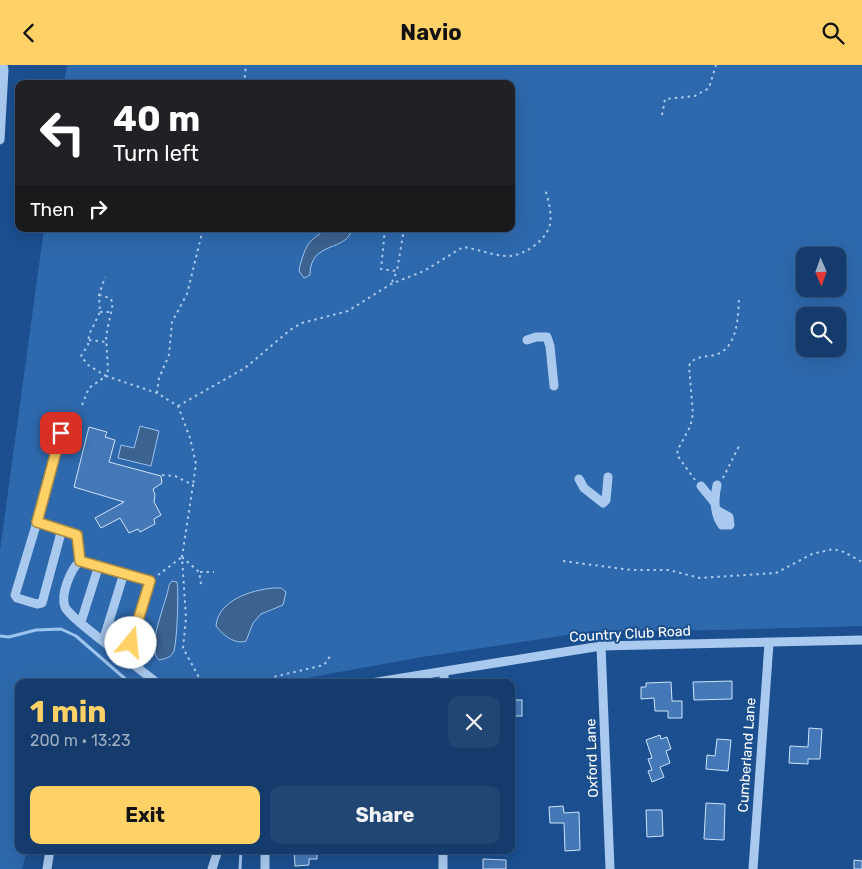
<!DOCTYPE html>
<html lang="en">
<head>
<meta charset="utf-8">
<style>
  :root { --surface:#143b6b; --page:#214673; --text:#f1f3f6; --muted:#9dadc1; --line:#33557e; --accent:#ffd166 }
  body { margin:0; font-family:Rubik,sans-serif; background:var(--page); color:var(--text); height:100vh; display:flex; flex-direction:column; font-size:19px; white-space:nowrap }
  * { box-sizing:border-box; margin:0 }
  p { font-size:16px; color:var(--muted) }
  .icon { flex:none; width:28px; height:28px; fill:none; stroke:currentColor; stroke-width:2; stroke-linecap:round; stroke-linejoin:round }
  .map { position:relative; flex:1; overflow:hidden }
  .side { position:absolute; left:15px; top:614px; width:500px; height:175px; display:flex; flex-direction:column; background:var(--surface); border-radius:10px; box-shadow:0 5px 20px #0002,0 0 0 1px var(--line) }
  .side>* { flex:none }
  .top-card { position:absolute; left:15px; top:15px; width:500px; height:152px; border-radius:10px; box-shadow:0 5px 20px #0002,0 0 0 1px var(--line); background:#202124; color:#fff; overflow:hidden }
  .needle { width:32px; rotate:178deg }
  .fabs { position:absolute; left:796px; top:182px; display:grid; gap:10px }
  .fabs a { display:grid; place-items:center; width:50px; height:50px; border-radius:10px; background:var(--surface); box-shadow:0 5px 20px #0002,0 0 0 1px var(--line); font-size:25px }
  .pin { position:absolute; display:grid; place-items:center; width:42px; height:42px; color:#fff; margin:-21px; border-radius:10px; box-shadow:0 2px 8px #0006 }
  .me { position:absolute; width:55px; margin:-28px; rotate:17deg; stroke-linejoin:round; filter:drop-shadow(0 0 4px #0008) }
  .turn { display:flex; align-items:center; gap:18px; height:105px; padding:0 15px; font-size:22px }
  .turn .icon { width:65px; height:65px; stroke-width:2.5 }
  .turn b { display:block; font-size:35px; line-height:42px }
  .then { display:flex; align-items:center; height:48px; padding:0 15px; background:#0003; gap:10px; font-size:19px }
  .round { display:grid; place-items:center; flex:none; width:52px; height:52px; border-radius:10px; background:var(--page) }
  .summary { display:flex; align-items:center; justify-content:space-between; height:85px; padding:0 15px }
  h1 { font-size:30px; font-weight:700; line-height:38px; color:var(--accent) }
  .button { display:flex; gap:10px; margin-top:auto; padding:10px 15px }
  .button a { flex:1; height:58px; border-radius:10px; background:var(--accent); color:#111; font-size:20px; font-weight:700; line-height:58px; text-align:center }
  .button a+a { background:var(--page); color:var(--text) }
  header { display:flex; justify-content:space-between; align-items:center; height:65px; padding:0 15px; background:var(--accent); color:#111; font-size:22px; font-weight:700 }
  .map>svg:first-child { display:block }
</style>
</head>
<body>
<header><svg class="icon" aria-label="back" viewBox="0 0 24 24"><path d="M15 5l-7 7 7 7"/></svg>Navio<svg class="icon" aria-label="search" viewBox="0 0 24 24"><circle cx="10" cy="10" r="6"/><path d="M15 15l6 6"/></svg></header>
<div class="map">
<svg width="862" height="804" viewBox="0 0 862 804">
  <rect width="100%" height="100%" fill="#1b4f8f"/>
  <path fill="#2e69ad" fill-rule="evenodd" d="M67,0h795v561l-141,4 -127,1 -172,26 -137,25 -266,1v167h8l-5,19h-22v-319l44,-321h467v-145h-447zM805,191h33v33h-33zM805,251h33v33h-33z"/>
  <g fill="#3c6290" stroke="#9cc4f0">
    <path d="M324,164h28c-6,24 -42,11 -42,46l-6,3 -5,-7c1,-7 5,-21 10,-28 5,-6 10,-7 15,-14z"/>
    <polygon points="140,361 159,366 151,401 118,393 121,380 134,383"/>
    <path d="M172,516l5,1c2,8 0,66 -4,71 -3,5 -9,6 -14,7 -14,-12 8,-58 10,-75z"/>
    <path d="M273,523h8l5,4 -3,13 -22,9 -8,9 -7,18c-11,4 -23,-6 -30,-15 2,-26 36,-36 57,-38z"/>
  </g>
  <g fill="none" stroke-linecap="round" stroke-linejoin="round">
    <g stroke="#9cc4f0" stroke-width="3">
      <polyline points="0,571 9,572 36,565 61,564 76,571 130,618"/>
      <polyline points="240,804 241,785"/>
    </g>
  </g>
  <g fill="#4478b7" stroke="#cfe3fa">
    <polygon points="89,362 107,367 105,372 115,375 109,397 161,411 162,418 153,424 155,430 154,437 161,450 154,454 155,459 140,467 138,464 129,468 120,453 101,463 95,453 124,437 74,422"/>
    <polygon points="732,616 732,634 694,635 693,617"/>
    <polygon points="671,617 672,636 682,636 682,653 668,653 668,646 655,646 654,633 641,634 641,622 646,622 646,618"/>
    <rect x="511" y="635" width="11" height="16"/>
    <polygon points="809,663 822,664 820,694 808,694 808,699 789,698 790,681 808,682"/>
    <polygon points="660,670 661,674 667,672 671,684 666,686 670,698 660,702 664,712 652,717 648,706 652,705 648,694 652,693 646,675"/>
    <polygon points="717,674 731,675 728,706 706,704 707,690 715,691"/>
    <polygon points="706,738 725,739 724,775 704,774"/>
    <polygon points="563,741 564,748 579,747 580,785 565,786 564,758 550,758 549,742"/>
    <polygon points="646,745 662,745 663,771 647,772"/>
    <polygon points="294,785 317,785 317,794 309,794 309,800 295,801"/>
    <polygon points="483,794 506,795 506,804 483,804"/>
    <polygon points="854,795 862,796 862,804 854,804"/>
  </g>
  <g fill="none" stroke-linecap="round" stroke-linejoin="round">
    <g stroke="#a9c9ee" stroke-width="2" stroke-dasharray="2.5 4" stroke-linecap="butt">
      <polyline points="244,19 246,0"/>
      <polyline points="662,50 665,34 695,31 709,23 716,0"/>
      <polyline points="385,164 381,204 397,206 404,164"/>
      <polyline points="392,217 397,206"/>
      <polyline points="99,230 110,233 113,238 106,271 108,305 106,311 88,300 81,291 88,280 89,270 100,247 99,231 99,230 105,212"/>
      <polyline points="100,247 112,247"/>
      <polyline points="89,275 106,277"/>
      <polyline points="157,328 159,313 169,290 172,257 187,229 203,164"/>
      <polyline points="82,340 89,323 106,311 157,328 178,341 190,373 196,399 193,420"/>
      <path d="M178,341l67,-38 45,-38 12,-7 46,-12 43,-27 33,-13 39,-24c15,2 30,9 46,9 16,-1 38,-16 41,-32 2,-12 -2,-25 -5,-35"/>
      <polyline points="162,410 175,411 193,420 182,492 186,553 183,583 202,618"/>
      <polyline points="723,413 739,381"/>
      <path d="M695,415l-18,-25 1,-6 12,-22 3,-13 -4,-48c6,-13 20,-7 31,-13 18,-10 18,-37 19,-55"/>
      <polyline points="182,492 199,507 201,519"/>
      <polyline points="563,496 631,505 669,505 700,513 776,508 812,489 833,484 844,487 862,497"/>
      <polyline points="200,507 214,507"/>
      <polyline points="158,510 182,492"/>
      <polyline points="263,618 273,612 324,600 331,590"/>
      <polyline points="348,618 363,615"/>
    </g>
    <g stroke="#a9c9ee" stroke-width="9">
      <polyline points="0,75 4,5 3,0"/>
      <polyline points="527,275 536,272 547,272 550,281 554,321"/>
      <polyline points="61,368 37,457 77,470 80,496"/>
      <polyline points="579,414 584,423 603,438 606,435 608,412"/>
      <path d="M717,420c-3,13 -3,29 5,40h8l-1,-8 -11,-6"/>
      <polyline points="701,421 714,437"/>
      <polyline points="37,457 15,530 17,533 37,539 42,538 62,464"/>
      <polyline points="81,557 99,500"/>
      <polyline points="103,576 124,508"/>
      <polyline points="601,581 610,804"/>
      <path d="M126,593l24,-77 -70,-20c-9,8 -20,33 -15,46 6,13 77,63 92,76"/>
      <polyline points="371,618 601,581 862,575"/>
      <polyline points="444,618 444,607"/>
      <polyline points="47,804 50,785"/>
      <polyline points="212,804 218,785"/>
      <polyline points="265,804 265,785"/>
      <polyline points="443,804 443,785"/>
      <polyline points="753,804 769,578"/>
    </g>
  </g>
  <g fill="none" stroke-linecap="round" stroke-linejoin="round">
    <defs>
      <polyline id="route" points="61,368 37,457 77,470 80,496 150,516 131,578"/>
    </defs>
    <use href="#route" stroke="#a68842" stroke-width="12"/>
    <use href="#route" stroke="#ffd166" stroke-width="9"/>
  </g>
  <g text-anchor="middle" dominant-baseline="central" stroke-width="4" stroke-linejoin="round" paint-order="stroke">
    <g font-size="14" fill="#fff" stroke="#1b4f8f">
      <text transform="translate(630 569) rotate(-3)">Country Club Road</text>
      <text transform="translate(747 690) rotate(-86)">Cumberland Lane</text>
      <text transform="translate(592 693) rotate(-92)">Oxford Lane</text>
    </g>
  </g>
</svg>
<div class="fabs">
<a><svg class="needle" viewBox="-14 -14 28 28"><path d="M0-13l5 13h-10z" fill="#e53935"/><path d="M0 13l5-13h-10z" fill="#9dadc1"/></svg></a>
<a><svg class="icon" aria-label="search" viewBox="0 0 24 24"><circle cx="10" cy="10" r="6"/><path d="M15 15l6 6"/></svg></a>
</div>
<div class="pin" style="left:61px;top:368px;background:#d93025"><svg class="icon" aria-label="arrive" viewBox="0 0 24 24"><path d="M6 21V4h12l-3 4 3 4H6"/></svg></div>
<svg class="me" style="left:131px;top:578px" viewBox="-20 -20 40 40"><circle r="19" fill="#fff"/><path d="M0-13L10 11 0 6-10 11z" fill="#ffd166"/></svg>
<div class="top-card">
<div class="turn"><svg class="icon" aria-label="left" viewBox="0 0 24 24"><path d="M17 20v-9H6M10 6l-5 5 5 5"/></svg><div><b>40 m</b>Turn left</div></div>
<div class="then">Then<svg class="icon" aria-label="right" viewBox="0 0 24 24"><path d="M7 20v-9h11M14 6l5 5-5 5"/></svg></div>
</div>
<section class="side">
<div class="summary"><div><h1>1 min</h1><p>200 m · 13:23</p></div><a class="round"><svg class="icon" aria-label="close" viewBox="0 0 24 24"><path d="M6 6l12 12M18 6L6 18"/></svg></a></div>
<div class="button"><a>Exit</a><a>Share</a></div>
</section>
</div>
</body>
</html>
